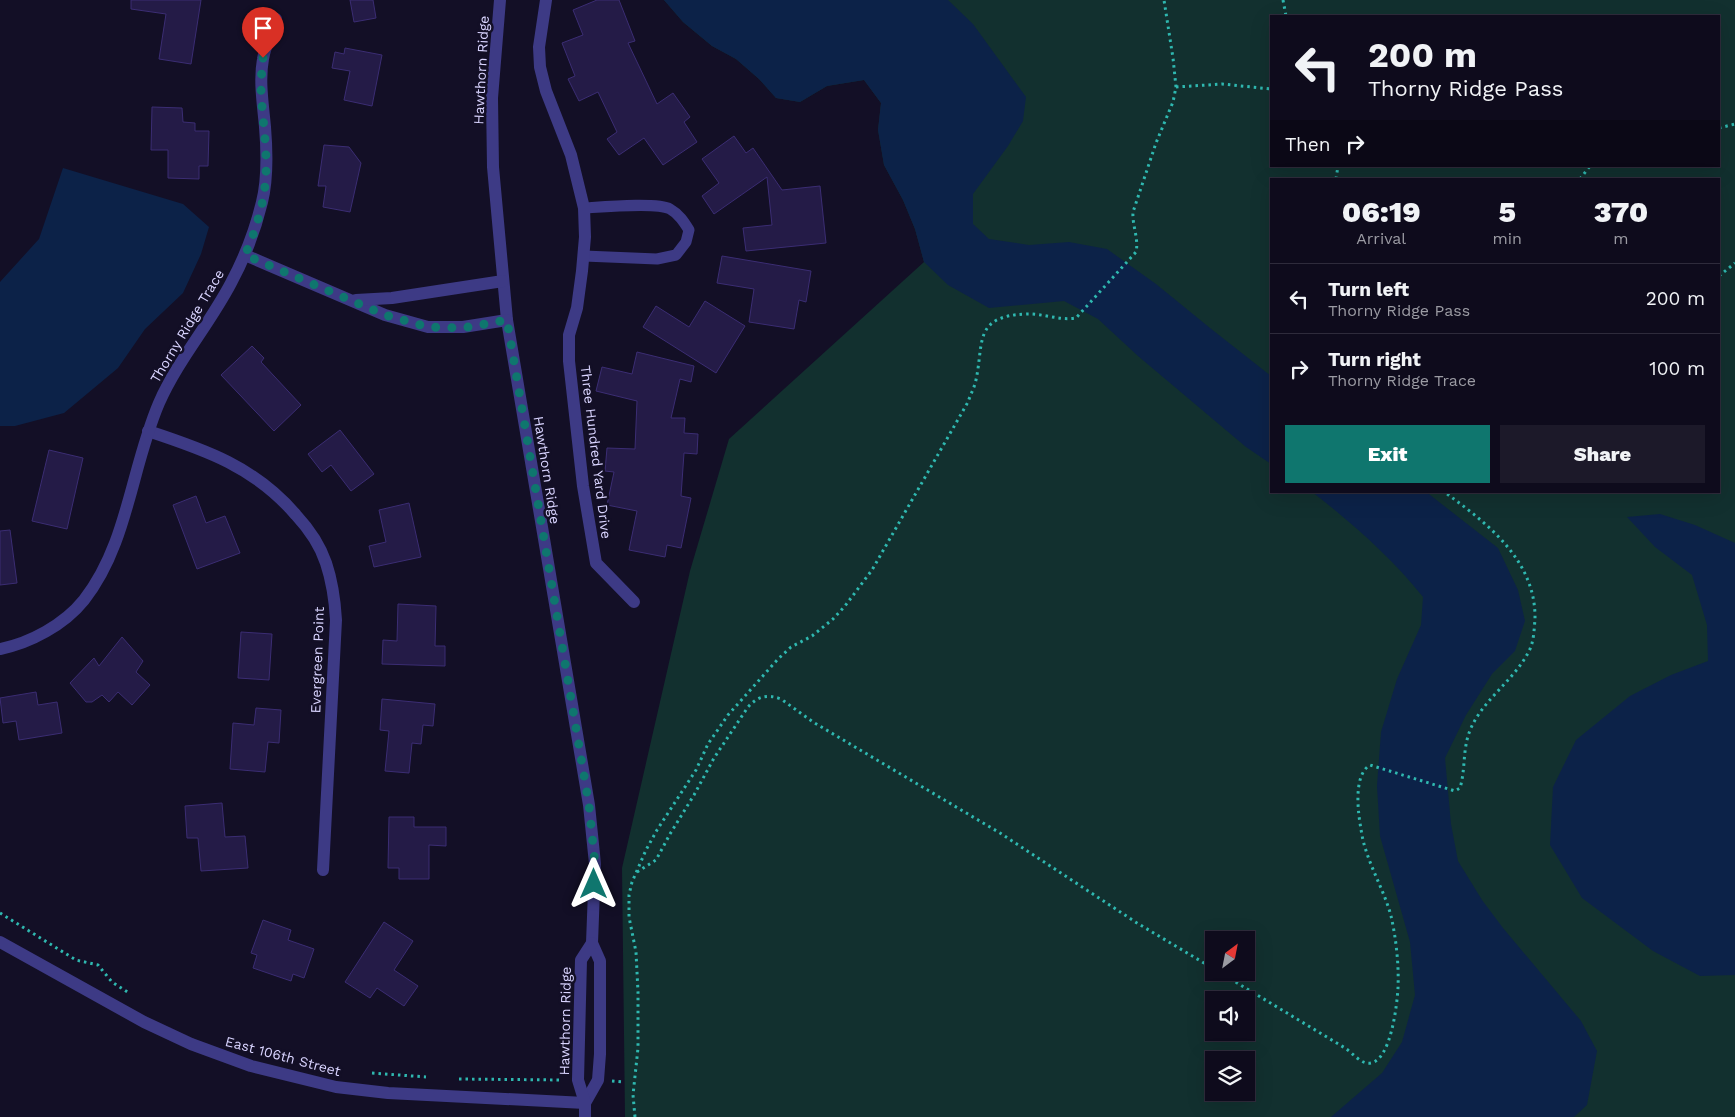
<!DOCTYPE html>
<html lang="en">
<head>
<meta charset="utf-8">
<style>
  :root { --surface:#0e0b1c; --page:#1c1929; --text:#f1f3f6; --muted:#9b9ba3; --line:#2e2b3b; --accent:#0f766e }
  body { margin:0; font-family:"Work Sans",sans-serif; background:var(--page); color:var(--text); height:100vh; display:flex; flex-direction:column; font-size:19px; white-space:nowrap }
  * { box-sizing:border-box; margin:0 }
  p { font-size:16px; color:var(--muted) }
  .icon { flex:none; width:28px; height:28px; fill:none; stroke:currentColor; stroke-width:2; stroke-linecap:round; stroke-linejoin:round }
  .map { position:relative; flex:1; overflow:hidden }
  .side { position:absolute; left:1270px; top:178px; width:450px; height:315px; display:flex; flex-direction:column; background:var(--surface); border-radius:0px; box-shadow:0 5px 20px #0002,0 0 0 1px var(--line) }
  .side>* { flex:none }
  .top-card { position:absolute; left:1270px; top:15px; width:450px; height:152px; border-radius:0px; box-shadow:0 5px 20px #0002,0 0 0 1px var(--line); background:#0e0b1c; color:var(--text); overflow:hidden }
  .needle { width:32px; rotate:32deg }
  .fabs { position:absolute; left:1205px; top:931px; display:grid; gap:10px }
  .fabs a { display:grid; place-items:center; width:50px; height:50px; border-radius:0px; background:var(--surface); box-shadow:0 5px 20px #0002,0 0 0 1px var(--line); font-size:25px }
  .pin { position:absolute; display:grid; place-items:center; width:42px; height:42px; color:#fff; margin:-51px -21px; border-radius:50% 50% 50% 0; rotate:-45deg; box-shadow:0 0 5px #0007 }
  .pin .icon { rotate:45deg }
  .me { position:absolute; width:55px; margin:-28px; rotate:0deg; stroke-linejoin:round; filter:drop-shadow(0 0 4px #0008) }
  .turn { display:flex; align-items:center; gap:18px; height:105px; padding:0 15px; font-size:22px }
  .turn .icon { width:65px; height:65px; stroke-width:2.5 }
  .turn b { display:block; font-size:35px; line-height:42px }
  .then { display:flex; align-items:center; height:48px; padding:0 15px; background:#0003; gap:10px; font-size:19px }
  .eta { display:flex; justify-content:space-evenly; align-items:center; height:85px; text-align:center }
  .eta b { font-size:30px; font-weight:800; line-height:35px }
  .action { display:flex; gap:10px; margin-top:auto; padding:10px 15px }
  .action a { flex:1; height:58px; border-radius:0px; background:var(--accent); color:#fff; font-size:20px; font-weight:800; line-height:58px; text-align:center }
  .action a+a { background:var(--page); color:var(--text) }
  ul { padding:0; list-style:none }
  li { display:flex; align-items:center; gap:15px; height:70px; padding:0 15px; border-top:1px solid var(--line) }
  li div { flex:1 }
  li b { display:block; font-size:19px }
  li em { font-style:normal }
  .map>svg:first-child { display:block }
</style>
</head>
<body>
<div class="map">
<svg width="1735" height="1117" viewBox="0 0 1735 1117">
  <rect width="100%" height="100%" fill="#130f26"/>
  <path fill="#12302f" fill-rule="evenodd" d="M664,0h1071v1117h-1110l-3,-249 68,-297 39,-132 195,-177 -9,-33 -12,-29 -19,-35 -6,-35 3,-27 -17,-23 -37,6 -27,16 -24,-4 -17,-19 -23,-20 -24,-13 -29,-24zM1271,16h448v150h-448zM1271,179h448v312h-448zM1214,940h32v32h-32zM1214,1000h32v32h-32zM1214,1060h32v32h-32z"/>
  <g fill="#0c2248">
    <polygon points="664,0 948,0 973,24 1026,97 1023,121 1008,146 973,194 973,224 989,239 1029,245 1069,242 1107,249 1156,284 1210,328 1271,376 1271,464 1246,447 1138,356 1098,319 1064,301 989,308 948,285 924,262 915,229 903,200 884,165 878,130 881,103 864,80 827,86 800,102 776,98 759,79 736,59 712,46 683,22"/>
    <polygon points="63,168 183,204 209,227 201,254 183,293 145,329 118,368 64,413 15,426 0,426 0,282 39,239"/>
    <path d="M1311,491h114l73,57 20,42 7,31 -10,30 -23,23 -26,41 -21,43 6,66 7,37 24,39 21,28 78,93 16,30 -10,54 -13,12h-243l51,-44 20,-31 13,-47 -5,-53 -30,-106 -3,-50 4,-54 16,-53 24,-54 2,-28c-33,-41 -71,-74 -112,-106z"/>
    <polygon points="1660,514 1695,525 1735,543 1735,975 1700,976 1653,951 1582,898 1550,845 1553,787 1576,740 1630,696 1671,675 1708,661 1707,625 1692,575 1655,547 1627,517"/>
  </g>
  <g fill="#241b47" stroke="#3b2d73">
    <polygon points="131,0 201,0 191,64 159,59 166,14 131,9"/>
    <polygon points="350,0 373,0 376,18 354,22"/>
    <polygon points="597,0 619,0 635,41 628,43 657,104 673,93 690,117 684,122 697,142 663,165 644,138 619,155 607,139 617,132 598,92 579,101 568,79 575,76 562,43 583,35 573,10"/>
    <polygon points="345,48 382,55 372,106 344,100 350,71 332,68 335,52 344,54"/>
    <polygon points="152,107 182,108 183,122 195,123 195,131 209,131 208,166 199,166 199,179 168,178 168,150 151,150"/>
    <polygon points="734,136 746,153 753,148 782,190 820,186 826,243 746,251 743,228 772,225 767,177 714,214 702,196 719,183 702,159"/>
    <polygon points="324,145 349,147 361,163 350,212 323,207 326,186 318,186"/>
    <polygon points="722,256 811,271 806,302 799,300 794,329 749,322 754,289 717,283"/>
    <polygon points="705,301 745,326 716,373 643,327 656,306 689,327"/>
    <polygon points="252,346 264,358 261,362 301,405 274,431 221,375"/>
    <polygon points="637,352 694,366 691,382 680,379 671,418 685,418 684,433 698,434 697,454 684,453 681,496 691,498 681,548 667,545 665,557 629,550 637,511 607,505 614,472 605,471 607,448 635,449 637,401 596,391 602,367 632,374"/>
    <polygon points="340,430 374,474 351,491 331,465 322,472 308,454"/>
    <polygon points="49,450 83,458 67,529 32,521"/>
    <polygon points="196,496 206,523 225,516 240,553 197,569 173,505"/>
    <polygon points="409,503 421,557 374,567 369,546 386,542 379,510"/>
    <polygon points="10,530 17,583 0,585 0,531"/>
    <polygon points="398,604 436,606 435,646 445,646 445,666 382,664 383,640 397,641"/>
    <polygon points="241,632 272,634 269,680 238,678"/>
    <polygon points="122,637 143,661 136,672 150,685 132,705 118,692 109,702 102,695 92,702 86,702 70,683 94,658 99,666"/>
    <polygon points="36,692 38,705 57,702 62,733 19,740 16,721 3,723 0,698"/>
    <polygon points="382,699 435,704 433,726 423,725 421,744 412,743 409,773 385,771 389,731 380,730"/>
    <polygon points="256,708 281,710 279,743 268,742 265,772 230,769 233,723 254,725"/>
    <polygon points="222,803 225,837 245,836 248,868 201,871 198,838 187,838 185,806"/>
    <polygon points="389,817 414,817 414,827 446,827 446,846 429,845 429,879 399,879 399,868 388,868"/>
    <polygon points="263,920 291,930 288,940 314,949 304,978 293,974 291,981 253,968 257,955 251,953"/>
    <polygon points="384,922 413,941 394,970 418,986 404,1006 377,988 370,998 345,982"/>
  </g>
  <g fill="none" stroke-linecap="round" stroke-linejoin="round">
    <g stroke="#2fb8b0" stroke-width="3" stroke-dasharray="2.5 4" stroke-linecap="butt">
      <polyline points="1283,0 1286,16"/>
      <polyline points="1176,87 1222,84 1271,89"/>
      <polyline points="1719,128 1735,124"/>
      <polyline points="1336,179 1338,166"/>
      <polyline points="1580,179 1590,166"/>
      <polyline points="1719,276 1735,263"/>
      <path d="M637,872l19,-12 14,-26 24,-39 20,-37 34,-51c10,-11 19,-13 33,-8l32,23 187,111 137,90 77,46"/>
      <polyline points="0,913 76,960 98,965 112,982 129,993"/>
      <path d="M1219,972l126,76c8,5 16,17 26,15 20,-4 26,-58 27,-75 1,-24 -2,-50 -7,-72 -8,-30 -26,-56 -30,-87 -3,-16 -8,-54 9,-64l85,26 5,-3c6,-20 2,-40 11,-60 13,-29 42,-47 57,-75 6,-10 6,-23 7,-34 1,-59 -48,-96 -92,-128"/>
      <polyline points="372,1073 426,1077"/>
      <polyline points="459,1079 563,1080"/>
      <polyline points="612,1081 623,1082"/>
      <path d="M635,1117l-2,-22 5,-47v-56l-2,-40 -7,-35v-22l3,-13 14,-32 11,-20 39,-60 12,-26 20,-29 50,-56 13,-12 21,-11 21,-17 12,-13 27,-36 96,-168c2,-6 5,-12 7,-18 10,-39 -4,-68 51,-70 16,-1 34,7 50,4l60,-66c3,-13 -4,-27 -3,-40l23,-69 17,-41 3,-15 -3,-29 -9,-58"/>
    </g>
    <path stroke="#3d3a85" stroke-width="11" d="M584,256l73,3 19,-4 10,-13 3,-12c-5,-8 -10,-16 -19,-21 -12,-7 -69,-2 -86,-1"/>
    <g stroke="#3d3a85" stroke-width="12">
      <polyline points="500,0 492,98 493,167 507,320 589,805 595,864 592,943 600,961 600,1054 598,1080 585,1103"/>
      <polyline points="546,0 539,47 540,67 546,91 571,155 584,208 585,237 582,271 577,308 569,335 569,361 583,486 596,563 634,602"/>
      <polyline points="245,255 385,315 428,327 463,327 507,320"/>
      <polyline points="356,300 392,298 503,281"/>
      <path d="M148,431c58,19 107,36 148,84 13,14 24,30 30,48 6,18 9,39 10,57l-13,250"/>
      <path d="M0,649c30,-6 64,-24 84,-49 44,-56 47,-132 75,-197 19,-43 50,-78 72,-120 14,-26 24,-52 31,-81 6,-24 5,-51 3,-75 -2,-23 -6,-46 -2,-68 2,-13 9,-27 13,-40"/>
      <polyline points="0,942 144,1022 191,1044 251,1066 336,1087 388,1093 585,1103"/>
      <polyline points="585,1117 585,1103 578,1080 581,960 592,943"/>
    </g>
  </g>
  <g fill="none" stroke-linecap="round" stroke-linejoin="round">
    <path stroke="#0f766e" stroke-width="9" stroke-dasharray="0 16.2" d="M263,58c-1,10 -2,21 -2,31 1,28 6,56 5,84 -1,28 -10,57 -21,82l140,60 43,12 35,1 44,-8 82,485 6,59 -1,20"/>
  </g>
  <g text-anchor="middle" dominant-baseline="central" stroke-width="5" stroke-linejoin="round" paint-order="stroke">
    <g font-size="14" fill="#d9d4ff" stroke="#130f26">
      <text transform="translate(481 70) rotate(-87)">Hawthorn Ridge</text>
      <text transform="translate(187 326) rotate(-59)">Thorny Ridge Trace</text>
      <text transform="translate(596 452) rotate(83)">Three Hundred Yard Drive</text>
      <text transform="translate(547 470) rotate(81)">Hawthorn Ridge</text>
      <text transform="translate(317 660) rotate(-88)">Evergreen Point</text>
      <text transform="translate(565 1021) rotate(-89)">Hawthorn Ridge</text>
      <text transform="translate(283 1056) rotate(15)">East 106th Street</text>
    </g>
  </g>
</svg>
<div class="fabs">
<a><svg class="needle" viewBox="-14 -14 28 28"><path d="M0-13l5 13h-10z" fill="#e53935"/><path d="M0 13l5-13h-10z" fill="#9b9ba3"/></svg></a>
<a><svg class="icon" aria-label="sound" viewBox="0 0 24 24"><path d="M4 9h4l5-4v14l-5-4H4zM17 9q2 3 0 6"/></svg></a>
<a><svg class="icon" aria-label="layers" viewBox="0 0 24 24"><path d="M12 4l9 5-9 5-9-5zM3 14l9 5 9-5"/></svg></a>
</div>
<div class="pin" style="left:263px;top:58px;background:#d93025"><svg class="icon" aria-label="arrive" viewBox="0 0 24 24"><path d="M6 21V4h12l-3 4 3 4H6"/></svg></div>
<svg class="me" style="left:594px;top:884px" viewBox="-20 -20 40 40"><path d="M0-17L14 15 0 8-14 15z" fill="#0f766e" stroke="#fff" stroke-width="4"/></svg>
<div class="top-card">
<div class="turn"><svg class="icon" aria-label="left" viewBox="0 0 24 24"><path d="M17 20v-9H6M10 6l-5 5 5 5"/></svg><div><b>200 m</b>Thorny Ridge Pass</div></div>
<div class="then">Then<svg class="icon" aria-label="right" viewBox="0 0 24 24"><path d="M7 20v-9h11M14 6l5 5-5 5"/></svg></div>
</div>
<section class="side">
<div class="eta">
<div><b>06:19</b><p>Arrival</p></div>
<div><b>5</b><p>min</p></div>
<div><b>370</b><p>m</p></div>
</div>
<ul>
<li><svg class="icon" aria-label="left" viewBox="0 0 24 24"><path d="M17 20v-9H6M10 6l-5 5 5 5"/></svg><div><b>Turn left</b><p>Thorny Ridge Pass</p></div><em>200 m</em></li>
<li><svg class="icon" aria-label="right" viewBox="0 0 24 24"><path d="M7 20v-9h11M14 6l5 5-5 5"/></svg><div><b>Turn right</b><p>Thorny Ridge Trace</p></div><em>100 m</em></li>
</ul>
<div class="action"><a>Exit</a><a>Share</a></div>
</section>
</div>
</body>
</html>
